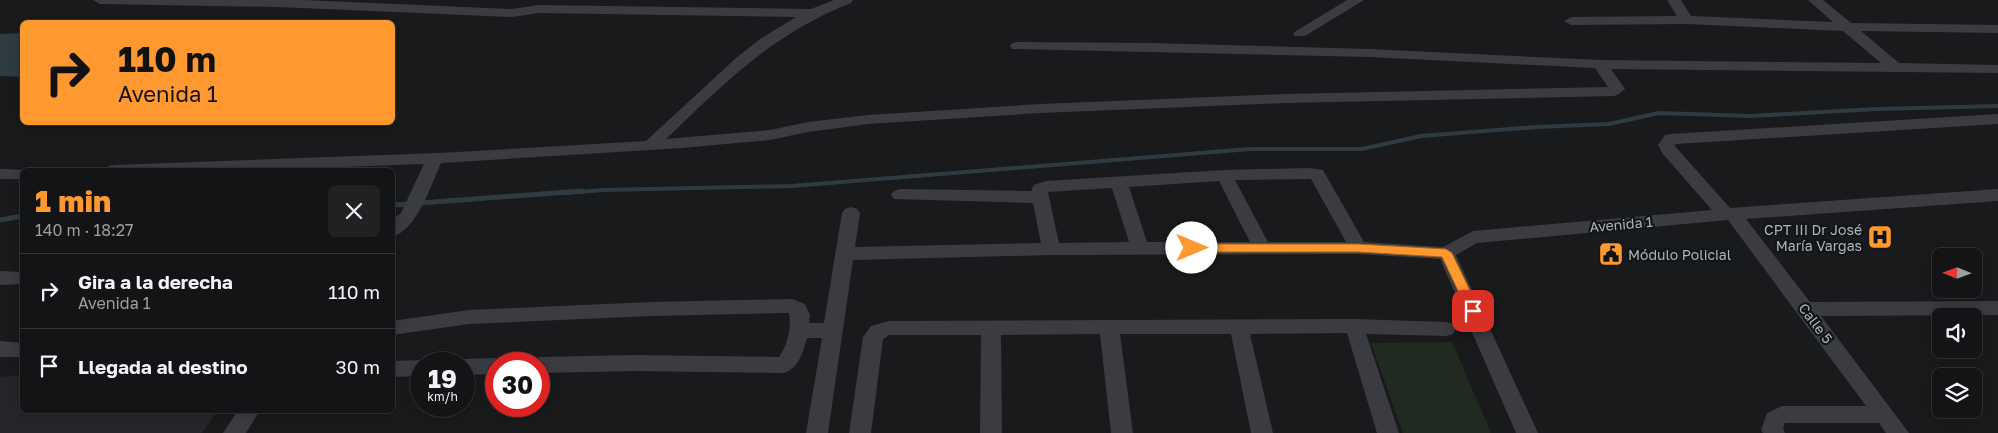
<!DOCTYPE html>
<html lang="es">
<head>
<meta charset="utf-8">
<style>
  :root { --surface:#131415; --page:#202122; --text:#f1f3f6; --muted:#9d9ea0; --line:#323334; --accent:#fe982f }
  body { margin:0; font-family:"Golos Text",sans-serif; background:var(--page); color:var(--text); height:100vh; display:flex; flex-direction:column; font-size:19px; white-space:nowrap }
  * { box-sizing:border-box; margin:0 }
  p { font-size:16px; color:var(--muted) }
  .icon { flex:none; width:28px; height:28px; fill:none; stroke:currentColor; stroke-width:2; stroke-linecap:round; stroke-linejoin:round }
  .map { position:relative; flex:1; overflow:hidden }
  .sheet { position:absolute; left:20px; top:168px; width:375px; height:245px; display:flex; flex-direction:column; background:var(--surface); border-radius:8px; box-shadow:0 2px 12px #0003,0 0 0 1px var(--line) }
  .sheet>* { flex:none }
  .banner { position:absolute; left:20px; top:20px; width:375px; height:105px; border-radius:8px; box-shadow:0 2px 12px #0003,0 0 0 1px var(--line); background:#fe982f; color:#111; overflow:hidden }
  .needle { width:32px; rotate:271deg }
  .fabs { position:absolute; left:1932px; top:248px; display:grid; gap:10px }
  .fabs a { display:grid; place-items:center; width:50px; height:50px; border-radius:8px; background:var(--surface); box-shadow:0 2px 12px #0003,0 0 0 1px var(--line); font-size:25px }
  .speed { position:absolute; left:410px; top:352px; display:flex; gap:10px; font-size:25px; font-weight:700; text-align:center }
  .speed>* { display:grid; place-content:center; width:65px; height:65px; border-radius:50%; background:var(--surface); box-shadow:0 2px 12px #0003,0 0 0 1px var(--line); line-height:1 }
  .speed small { font-size:12px; font-weight:400 }
  .speed .limit { border:8px solid #d22; background:#fff; color:#111 }
  .pin { position:absolute; display:grid; place-items:center; width:42px; height:42px; color:#fff; margin:-21px; border-radius:10px; box-shadow:0 2px 8px #0006 }
  .me { position:absolute; width:55px; margin:-28px; rotate:90deg; stroke-linejoin:round; filter:drop-shadow(0 0 4px #0008) }
  .turn { display:flex; align-items:center; gap:18px; height:105px; padding:0 15px; font-size:22px }
  .turn .icon { width:65px; height:65px; stroke-width:2.5 }
  .turn b { display:block; font-size:35px; line-height:42px }
  .round { display:grid; place-items:center; flex:none; width:52px; height:52px; border-radius:8px; background:var(--page) }
  .headline { display:flex; align-items:center; justify-content:space-between; height:85px; padding:0 15px }
  h1 { font-size:30px; font-weight:800; line-height:38px; color:var(--accent) }
  ul { padding:0; list-style:none }
  li { display:flex; align-items:center; gap:15px; height:75px; padding:0 15px; border-top:1px solid var(--line) }
  li div { flex:1 }
  li b { display:block; font-size:19px }
  li em { font-style:normal }
  .map>svg:first-child { display:block }
</style>
</head>
<body>
<div class="map">
<svg width="1998" height="433" viewBox="0 0 1998 433">
  <rect width="100%" height="100%" fill="#191a1c"/>
  <polygon fill="#252629" points="22,375 22,410 218,410 202,433 0,433 0,377"/>
  <polygon fill="#212a21" points="1452,342 1491,433 1403,433 1371,343"/>
  <polygon fill="#2e3c41" points="22,33 22,77 0,76 0,34"/>
  <g fill="none" stroke-linecap="round" stroke-linejoin="round">
    <polyline stroke="#2e3c41" stroke-width="4" points="565,193 603,190 792,186 1250,149 1362,149 1421,136 1537,127 1609,124 1659,113 1751,116 1876,109 1998,106"/>
    <g stroke="#2e3c41" stroke-width="5">
      <polyline points="420,203 582,191"/>
      <polyline points="392,205 409,204"/>
      <polyline points="0,220 22,216"/>
    </g>
    <g fill="#3a3c41" fill-rule="evenodd">
      <path d="M93,0h211l208,9 27,-4 272,4 23,-9h19l-2,3c-79,31 -125,79 -185,136l104,-9 38,-8 60,-7 172,-11 246,-10 322,-7 -13,-19 -226,-11 -357,-8 -2,-3 2,-3 5,-1 134,1 218,6 231,11 281,3 -38,-32 -156,-7 -116,1 -7,-4 7,-4 106,-1 -10,-16h14l10,16 142,6 -25,-22h15l28,23 147,2v8l-137,-2 38,32 99,2v8l-387,-4 14,20 -6,5 -5,2 -328,7 -246,10 -172,11 -60,8 -38,8 -88,8 -241,15c-10,22 -24,67 -49,74v-17l9,-7 23,-49 -161,6h-156l2,-4 6,-1 324,-12 207,-12 90,-83 24,-19 36,-22 -257,-4 -27,4 -234,-10 -178,-3z"/>
      <polygon points="1347,0 1364,0 1305,36 1295,36 1293,33"/>
      <path d="M1998,114v10l-322,20 -2,1 56,63 268,-19v12l-252,18 64,83 188,-1v14l-177,1 88,117h-23l-7,-10h-94l-2,6 2,4h-22l-2,-3 6,-17 15,-7h84l-138,-186 -251,23 -21,12 82,178h-22l-76,-174 -82,-5 -307,1 -198,5 -25,173h-22l16,-95h-15c-4,14 -8,30 -23,35l-149,-2 -96,2v-9h-9l2,-5 7,-2 96,-2 144,2c8,-11 13,-30 10,-44l-137,3 -183,8 -77,11v-14l77,-11 183,-8 140,-3 13,5 5,11 -1,8h15l18,-110 3,-4 6,-2 6,2 3,4 -5,34 186,-4 -8,-40 -139,-4 -3,-4 3,-4 6,-2 131,2 3,-6 12,-4 178,-11 84,-2 15,2 41,72 79,5 30,-16 239,-21 -50,-57 -4,-8 7,-10 6,-1zM1311,179l35,63h-78l-33,-62zM1219,181l31,61h-103l-18,-55zM1112,188l17,54 -70,1 -11,-51z"/>
      <polygon points="0,169 27,170 22,170 22,179 0,179"/>
      <polygon points="0,271 22,272 22,284 0,285"/>
      <polygon points="1354,319 1446,322 1453,324 1456,329 1453,334 1446,336 1366,334 1399,433 1377,433 1347,333 1250,334 1273,433 1251,433 1231,334 1120,334 1133,433 1111,433 1100,334 1001,335 1002,433 980,433 981,335 889,335 883,339 871,433 849,433 863,337 871,326 889,321"/>
      <polygon points="0,341 22,343 22,357 0,357"/>
      <polygon points="496,358 503,360 505,364 496,364 496,374 464,375 464,364 456,364 464,359"/>
      <polygon points="421,360 429,364 421,364 421,376 392,377 392,361"/>
      <polygon points="238,410 260,410 246,433 223,433"/>
    </g>
  </g>
  <polygon fill="#fe982f" stroke="#a5631f" points="1192,244 1358,244 1446,249 1452,253 1480,311 1478,314 1469,314 1442,257 1358,252 1192,252 1186,248"/>
  <defs>
    <symbol id="hospital-square" viewBox="-11 -11 22 22"><rect x="-9" y="-9" width="18" height="18" rx="4" fill="#fe982f" stroke="#141517"/><path d="M-5-5h3v3.5h4V-5h3V5h-3V1.5h-4V5h-3Z" fill="#111"/></symbol>
    <symbol id="civic-square" viewBox="-11 -11 22 22"><rect x="-9" y="-9" width="18" height="18" rx="4" fill="#fe982f" stroke="#141517"/><path d="M-.6-6.5H3V-4.5H.6V-3L4-1V1h2V6H-6V1h2V-1L-.6-3ZM-1.2 2.5V6h2.4V2.5Z" fill="#111"/></symbol>
  </defs>
  <g fill-rule="evenodd">
    <use href="#hospital-square" x="1866" y="223" width="28" height="28"/>
    <use href="#civic-square" x="1597" y="240" width="28" height="28"/>
  </g>
  <g text-anchor="middle" dominant-baseline="central" stroke-width="4.5" stroke-linejoin="round" paint-order="stroke">
    <g font-size="14" fill="#abb3bc" stroke="#141517">
      <text transform="translate(1621 224) rotate(-5)">Avenida 1</text>
      <text transform="translate(1816 323) rotate(53)">Calle 5</text>
    </g>
    <g font-size="14" fill="#abb3bc" stroke="#141517" text-anchor="end">
      <text x="1862" y="229">CPT III Dr José<tspan x="1862" dy="16">María Vargas</tspan></text>
      <text x="1628" y="254" text-anchor="start">Módulo Policial</text>
    </g>
  </g>
</svg>
<div class="fabs">
<a><svg class="needle" viewBox="-14 -14 28 28"><path d="M0-13l5 13h-10z" fill="#e53935"/><path d="M0 13l5-13h-10z" fill="#9d9ea0"/></svg></a>
<a><svg class="icon" aria-label="sound" viewBox="0 0 24 24"><path d="M4 9h4l5-4v14l-5-4H4zM17 9q2 3 0 6"/></svg></a>
<a><svg class="icon" aria-label="layers" viewBox="0 0 24 24"><path d="M12 4l9 5-9 5-9-5zM3 14l9 5 9-5"/></svg></a>
</div>
<div class="speed"><div>19<small>km/h</small></div><div class="limit">30</div></div>
<div class="pin" style="left:1473px;top:311px;background:#d93025"><svg class="icon" aria-label="arrive" viewBox="0 0 24 24"><path d="M6 21V4h12l-3 4 3 4H6"/></svg></div>
<svg class="me" style="left:1192px;top:248px" viewBox="-20 -20 40 40"><circle r="19" fill="#fff"/><path d="M0-13L10 11 0 6-10 11z" fill="#fe982f"/></svg>
<div class="banner">
<div class="turn"><svg class="icon" aria-label="right" viewBox="0 0 24 24"><path d="M7 20v-9h11M14 6l5 5-5 5"/></svg><div><b>110 m</b>Avenida 1</div></div>
</div>
<section class="sheet">
<div class="headline"><div><h1>1 min</h1><p>140 m · 18:27</p></div><a class="round"><svg class="icon" aria-label="close" viewBox="0 0 24 24"><path d="M6 6l12 12M18 6L6 18"/></svg></a></div>
<ul>
<li><svg class="icon" aria-label="right" viewBox="0 0 24 24"><path d="M7 20v-9h11M14 6l5 5-5 5"/></svg><div><b>Gira a la derecha</b><p>Avenida 1</p></div><em>110 m</em></li>
<li><svg class="icon" aria-label="arrive" viewBox="0 0 24 24"><path d="M6 21V4h12l-3 4 3 4H6"/></svg><div><b>Llegada al destino</b></div><em>30 m</em></li>
</ul>
</section>
</div>
</body>
</html>
